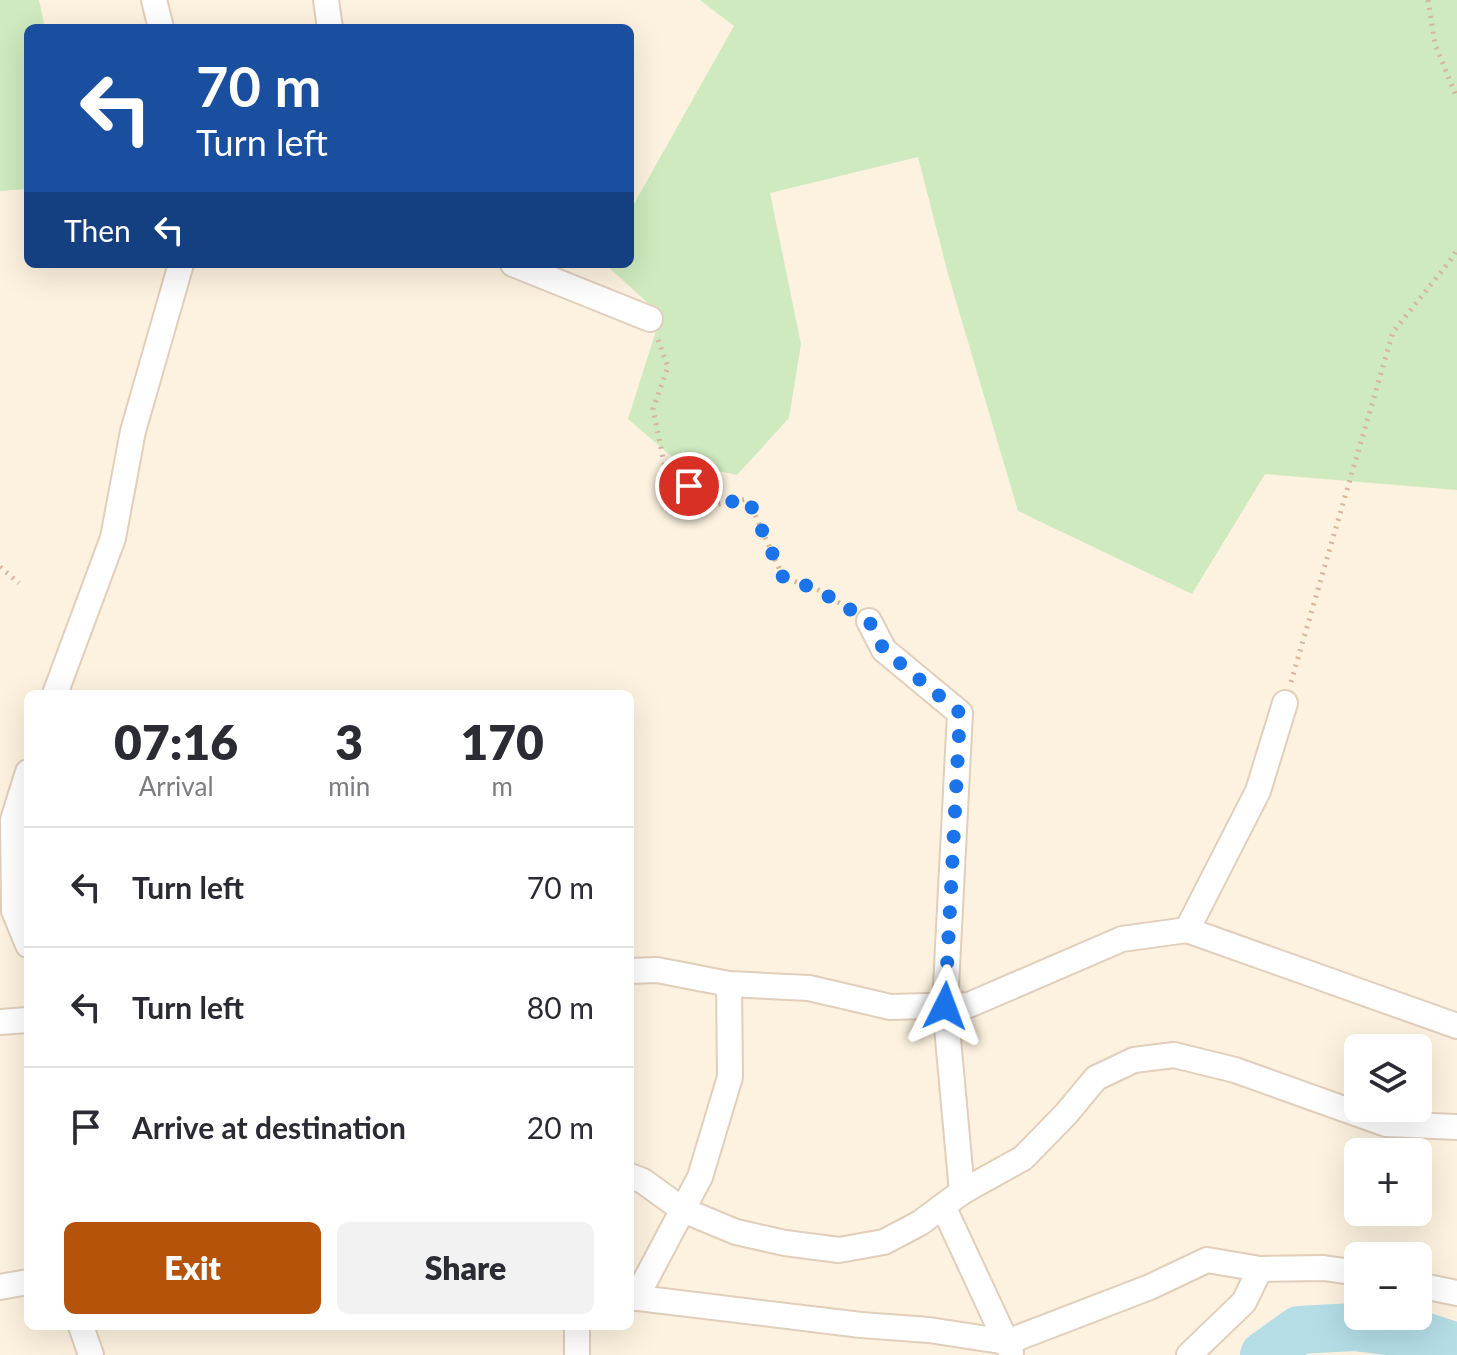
<!DOCTYPE html>
<html lang="en">
<head>
<meta charset="utf-8">
<style>
  :root { --surface:#fff; --page:#f2f2f3; --text:#2b2b33; --muted:#7c7c81; --line:#e1e1e2; --accent:#b45309 }
  body { margin:0; font-family:Lato,sans-serif; background:var(--page); color:var(--text); height:100vh; display:flex; flex-direction:column; font-size:30px; white-space:nowrap }
  * { box-sizing:border-box; margin:0 }
  p { font-size:26px; color:var(--muted) }
  .icon { flex:none; width:44px; height:44px; fill:none; stroke:currentColor; stroke-width:2; stroke-linecap:round; stroke-linejoin:round }
  .map { position:relative; flex:1; overflow:hidden }
  .drawer { position:absolute; left:24px; top:690px; width:610px; height:640px; display:flex; flex-direction:column; background:var(--surface); border-radius:12px; box-shadow:0 8px 32px #0002 }
  .drawer>* { flex:none }
  .guide { position:absolute; left:24px; top:24px; width:610px; height:244px; border-radius:12px; box-shadow:0 8px 32px #0002; background:#1a4fa0; color:#fff; overflow:hidden }
  .tools { position:absolute; left:1344px; top:1034px; display:grid; gap:16px }
  .tools a { display:grid; place-items:center; width:88px; height:88px; border-radius:12px; background:var(--surface); box-shadow:0 8px 32px #0002; font-size:40px }
  .pin { position:absolute; display:grid; place-items:center; width:68px; height:68px; color:#fff; margin:-34px; border:4px solid #fff; border-radius:50%; box-shadow:0 2px 8px #0007 }
  .me { position:absolute; width:88px; margin:-44px; rotate:3deg; stroke-linejoin:round; filter:drop-shadow(0 0 6px #0008) }
  .turn { display:flex; align-items:center; gap:28px; height:168px; padding:0 40px; font-size:36px }
  .turn .icon { width:104px; height:104px; stroke-width:2.5 }
  .turn b { display:block; font-size:56px; line-height:68px }
  .then { display:flex; align-items:center; height:76px; padding:0 40px; background:#0003; gap:16px; font-size:30px }
  .eta { display:flex; justify-content:space-evenly; align-items:center; height:136px; text-align:center }
  .eta b { font-size:48px; font-weight:800; line-height:56px }
  .action { display:flex; gap:16px; margin-top:auto; padding:16px 40px }
  .action a { flex:1; height:92px; border-radius:12px; background:var(--accent); color:#fff; font-size:32px; font-weight:800; line-height:92px; text-align:center }
  .action a+a { background:var(--page); color:var(--text) }
  ul { padding:0; list-style:none }
  li { display:flex; align-items:center; gap:24px; height:120px; padding:0 40px; border-top:2px solid var(--line) }
  li div { flex:1 }
  li b { display:block; font-size:30px }
  li em { font-style:normal }
  .map>svg:first-child { display:block }
</style>
</head>
<body>
<div class="map">
<svg width="1457" height="1355" viewBox="0 0 1457 1355">
  <rect width="100%" height="100%" fill="#fdf2df"/>
  <g fill="#ceeabe">
    <polygon points="0,0 39,0 45,28 28,28 28,189 0,191"/>
    <polygon points="700,0 1457,0 1457,490 1265,474 1192,594 1018,511 948,274 918,157 770,193 801,344 789,418 737,475 678,462 628,419 661,315 605,264 630,264 630,211 734,26"/>
  </g>
  <g fill="none" stroke-linecap="round" stroke-linejoin="round">
    <polyline stroke="#b4dde6" stroke-width="48" points="1264,1355 1299,1330 1354,1327 1421,1335 1457,1347"/>
    <defs>
      <g id="street">
        <polyline points="154,0 161,28"/>
        <polyline points="326,0 330,28"/>
        <polyline points="513,264 650,319"/>
        <polyline points="869,621 884,650 960,713 945,1006 962,1192"/>
        <polyline points="55,694 113,538 133,431 181,264"/>
        <polyline points="28,772 13,820 14,911 28,945"/>
        <polyline points="1187,930 1258,791 1285,703"/>
        <polyline points="630,971 657,970 729,984 809,988 890,1007 969,1005 1122,939 1187,930 1457,1026"/>
        <polyline points="0,1022 28,1020"/>
        <polyline points="630,1176 643,1181 683,1210 736,1232 785,1243 839,1250 884,1242 920,1223 962,1192 1023,1158 1066,1114 1096,1078 1134,1060 1174,1055 1235,1070 1386,1124 1457,1127"/>
        <polyline points="943,1206 1011,1352"/>
        <polyline points="1418,1285 1457,1293"/>
        <polyline points="0,1287 28,1282"/>
        <polyline points="630,1297 861,1325 929,1330 1007,1342 1150,1287 1207,1260 1260,1269 1324,1268 1358,1273"/>
        <polyline points="636,1298 700,1177 730,1077 729,984"/>
        <polyline points="81,1326 91,1355"/>
        <polyline points="577,1355 577,1326"/>
        <polyline points="1189,1355 1244,1302 1260,1269"/>
      </g>
    </defs>
    <use href="#street" stroke="#e1cebb" stroke-width="28"/>
    <g stroke="#d7b49a" stroke-width="5" stroke-dasharray="2 6" stroke-linecap="butt">
      <polyline points="1428,0 1435,44 1457,98"/>
      <polyline points="658,340 668,367 653,409 665,468 712,505 748,499 783,577 818,590 851,610"/>
      <polyline points="0,567 19,583"/>
      <polyline points="1291,682 1393,332 1453,257 1457,249"/>
    </g>
    <use href="#street" stroke="#fff" stroke-width="24"/>
  </g>
  <g fill="none" stroke-linecap="round" stroke-linejoin="round">
    <polyline stroke="#1a73e8" stroke-width="14" stroke-dasharray="0 25.2" points="689,486 712,505 748,499 783,577 818,590 869,621 884,650 960,713 945,1006"/>
  </g>
</svg>
<div class="tools">
<a><svg class="icon" aria-label="layers" viewBox="0 0 24 24"><path d="M12 4l9 5-9 5-9-5zM3 14l9 5 9-5"/></svg></a>
<a>+</a>
<a>−</a>
</div>
<div class="pin" style="left:689px;top:486px;background:#d93025"><svg class="icon" aria-label="arrive" viewBox="0 0 24 24"><path d="M6 21V4h12l-3 4 3 4H6"/></svg></div>
<svg class="me" style="left:945px;top:1006px" viewBox="-20 -20 40 40"><path d="M0-17L14 15 0 8-14 15z" fill="#1a73e8" stroke="#fff" stroke-width="4"/></svg>
<div class="guide">
<div class="turn"><svg class="icon" aria-label="left" viewBox="0 0 24 24"><path d="M17 20v-9H6M10 6l-5 5 5 5"/></svg><div><b>70 m</b>Turn left</div></div>
<div class="then">Then<svg class="icon" aria-label="left" viewBox="0 0 24 24"><path d="M17 20v-9H6M10 6l-5 5 5 5"/></svg></div>
</div>
<section class="drawer">
<div class="eta">
<div><b>07:16</b><p>Arrival</p></div>
<div><b>3</b><p>min</p></div>
<div><b>170</b><p>m</p></div>
</div>
<ul>
<li><svg class="icon" aria-label="left" viewBox="0 0 24 24"><path d="M17 20v-9H6M10 6l-5 5 5 5"/></svg><div><b>Turn left</b></div><em>70 m</em></li>
<li><svg class="icon" aria-label="left" viewBox="0 0 24 24"><path d="M17 20v-9H6M10 6l-5 5 5 5"/></svg><div><b>Turn left</b></div><em>80 m</em></li>
<li><svg class="icon" aria-label="arrive" viewBox="0 0 24 24"><path d="M6 21V4h12l-3 4 3 4H6"/></svg><div><b>Arrive at destination</b></div><em>20 m</em></li>
</ul>
<div class="action"><a>Exit</a><a>Share</a></div>
</section>
</div>
</body>
</html>
